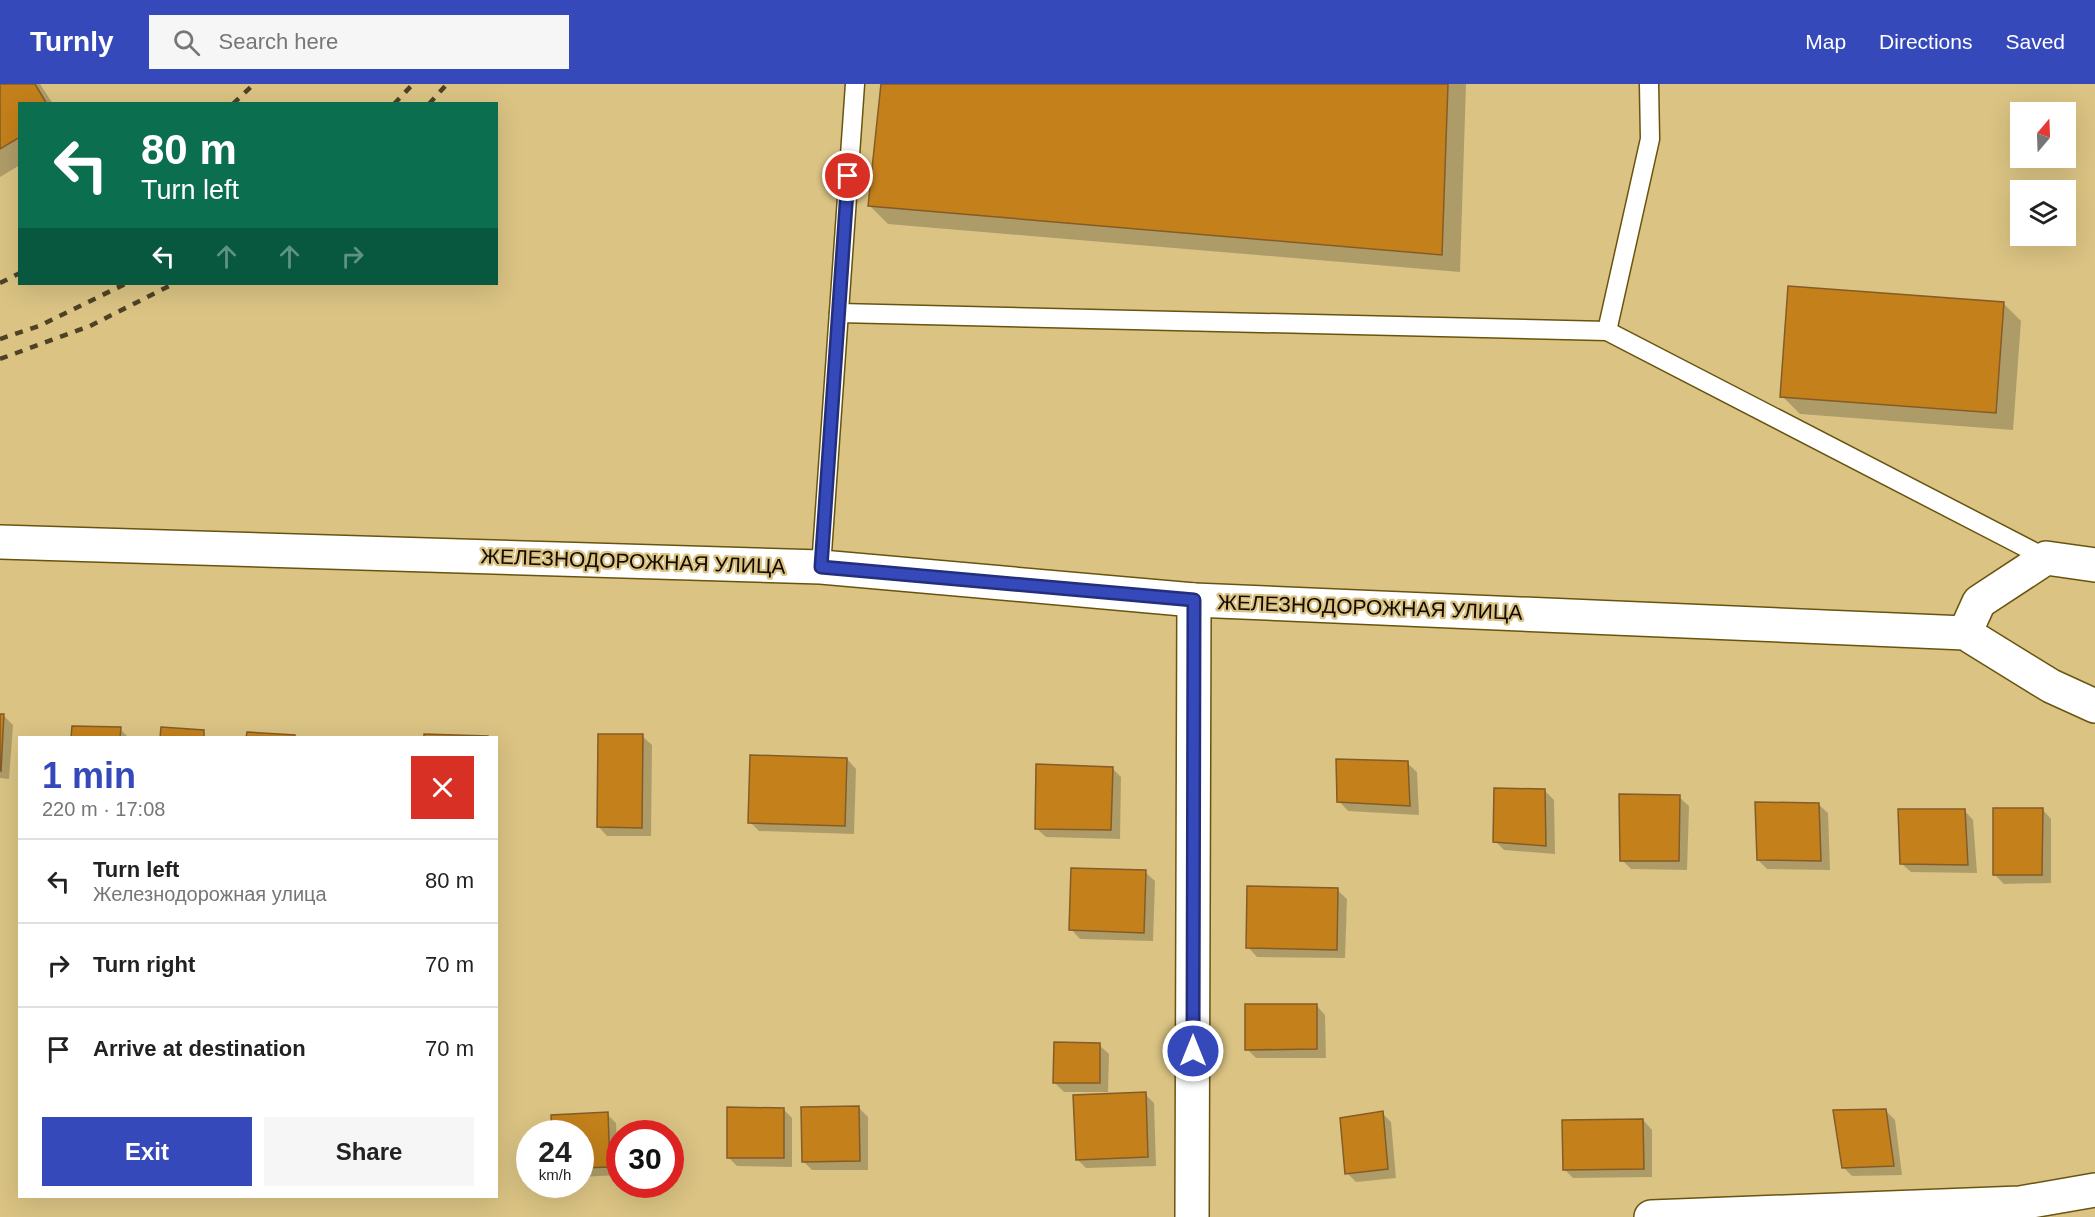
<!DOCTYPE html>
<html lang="en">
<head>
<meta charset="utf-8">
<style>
  :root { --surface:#fff; --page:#f6f6f6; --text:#222; --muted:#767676; --line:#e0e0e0; --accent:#3649bb }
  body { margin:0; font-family:Helvetica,sans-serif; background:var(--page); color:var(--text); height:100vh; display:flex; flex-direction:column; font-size:22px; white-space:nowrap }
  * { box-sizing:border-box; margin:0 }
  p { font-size:20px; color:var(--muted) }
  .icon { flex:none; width:33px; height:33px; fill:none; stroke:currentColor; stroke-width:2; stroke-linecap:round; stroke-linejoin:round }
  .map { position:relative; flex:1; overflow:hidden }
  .details { position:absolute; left:18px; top:652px; width:480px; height:462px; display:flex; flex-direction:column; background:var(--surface); border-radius:0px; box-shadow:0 6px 24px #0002 }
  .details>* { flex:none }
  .hud { position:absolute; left:18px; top:18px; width:480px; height:183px; border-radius:0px; box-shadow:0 6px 24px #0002; background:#0b6e4f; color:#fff; overflow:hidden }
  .needle { width:39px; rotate:19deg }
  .fabs { position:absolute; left:2010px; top:18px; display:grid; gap:12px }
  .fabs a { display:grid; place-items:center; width:66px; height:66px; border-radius:0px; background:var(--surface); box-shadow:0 6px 24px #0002; font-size:30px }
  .speed { position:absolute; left:516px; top:1036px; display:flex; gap:12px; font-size:30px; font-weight:700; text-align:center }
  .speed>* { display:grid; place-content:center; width:78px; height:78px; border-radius:50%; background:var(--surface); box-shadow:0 6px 24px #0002; line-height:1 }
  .speed small { font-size:15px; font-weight:400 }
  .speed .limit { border:9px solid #d22; background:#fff; color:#111 }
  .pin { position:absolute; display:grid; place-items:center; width:51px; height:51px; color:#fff; margin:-26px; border:3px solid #fff; border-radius:50%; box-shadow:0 2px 6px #0007 }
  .me { position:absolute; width:66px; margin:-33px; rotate:0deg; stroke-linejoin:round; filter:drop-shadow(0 0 4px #0008) }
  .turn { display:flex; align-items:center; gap:21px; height:126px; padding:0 24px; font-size:27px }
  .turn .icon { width:78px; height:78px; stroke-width:2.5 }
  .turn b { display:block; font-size:42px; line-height:51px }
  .lanes { display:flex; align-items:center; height:57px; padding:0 24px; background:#0003; justify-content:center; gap:30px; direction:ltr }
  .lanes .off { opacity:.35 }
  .round { display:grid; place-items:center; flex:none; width:63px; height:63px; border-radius:0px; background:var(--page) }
  .summary { display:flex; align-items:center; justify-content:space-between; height:102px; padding:0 24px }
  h1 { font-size:36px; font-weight:800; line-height:45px; color:var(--accent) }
  .cta { display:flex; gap:12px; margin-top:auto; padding:12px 24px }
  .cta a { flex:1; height:69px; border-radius:0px; background:var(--accent); color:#fff; font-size:24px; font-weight:800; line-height:69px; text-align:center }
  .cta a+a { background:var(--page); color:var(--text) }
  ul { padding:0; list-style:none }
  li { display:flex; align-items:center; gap:18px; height:84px; padding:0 24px; border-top:2px solid var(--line) }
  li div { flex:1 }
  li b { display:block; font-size:22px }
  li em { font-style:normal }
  header { display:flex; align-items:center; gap:36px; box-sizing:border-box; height:84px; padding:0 30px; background:var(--accent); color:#fff }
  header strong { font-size:28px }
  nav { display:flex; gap:33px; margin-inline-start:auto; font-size:21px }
  .search { width:420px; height:54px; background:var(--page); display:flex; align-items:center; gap:15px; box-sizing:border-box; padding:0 21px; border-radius:0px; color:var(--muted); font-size:22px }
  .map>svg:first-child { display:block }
</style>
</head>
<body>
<header>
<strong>Turnly</strong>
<div class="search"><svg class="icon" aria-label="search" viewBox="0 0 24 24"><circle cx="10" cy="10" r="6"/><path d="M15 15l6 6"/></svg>Search here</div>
<nav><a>Map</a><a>Directions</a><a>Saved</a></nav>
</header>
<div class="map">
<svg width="2095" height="1133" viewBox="0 0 2095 1133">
  <rect width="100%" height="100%" fill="#dac383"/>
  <g fill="#0003">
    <polygon points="0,0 40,0 53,20 20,20 20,81 0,93"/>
    <polygon points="882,0 1466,0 1460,188 888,140 870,122"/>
    <polygon points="2003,219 2021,237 2013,346 1800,330 1782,312"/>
    <polygon points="0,632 4,632 13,641 9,695 0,694"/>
    <polygon points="120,645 129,654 73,654"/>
    <polygon points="642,652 652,661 651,752 607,752 598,742"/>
    <polygon points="847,675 856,685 854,750 759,747 750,738"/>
    <polygon points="1407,679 1417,688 1419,731 1348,727 1339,717"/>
    <polygon points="1112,684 1121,693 1120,755 1046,753 1036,744"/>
    <polygon points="1544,706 1554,716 1555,770 1504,766 1495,757"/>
    <polygon points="1679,713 1689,722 1687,786 1631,785 1622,776"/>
    <polygon points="1818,720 1828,729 1830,786 1767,785 1758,776"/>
    <polygon points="2042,725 2051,735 2051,799 2004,800 1994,790"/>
    <polygon points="1964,726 1973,736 1977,789 1911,788 1901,779"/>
    <polygon points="1145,788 1155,797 1153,857 1080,855 1071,845"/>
    <polygon points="1337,806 1347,815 1345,874 1257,873 1248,863"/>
    <polygon points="1316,921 1325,931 1326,974 1256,974 1247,965"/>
    <polygon points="1099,961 1109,970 1108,1008 1064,1008 1054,998"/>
    <polygon points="1145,1010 1154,1019 1156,1082 1086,1084 1077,1075"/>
    <polygon points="859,1024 868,1033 868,1086 812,1086 803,1077"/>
    <polygon points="783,1025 792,1034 792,1083 737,1082 728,1073"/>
    <polygon points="1886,1027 1895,1036 1902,1091 1852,1092 1843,1083"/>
    <polygon points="1382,1029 1391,1038 1396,1094 1356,1098 1347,1089"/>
    <polygon points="607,1030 616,1039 618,1091 580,1093 580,1050 553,1050"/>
    <polygon points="1643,1036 1652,1046 1652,1093 1573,1094 1564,1085"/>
  </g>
  <g fill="#c4811b" stroke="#845c27" stroke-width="1.5">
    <polygon points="0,0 35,0 47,20 20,20 20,53 0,65"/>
    <polygon points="881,0 1448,0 1442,171 868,122"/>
    <polygon points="1788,202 2004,218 1996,329 1780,313"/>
    <polygon points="0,630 4,630 1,687 0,686"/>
    <polygon points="72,642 121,643 120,654 71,654"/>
    <polygon points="161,643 204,646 204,654 160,654"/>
    <polygon points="247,648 295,651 295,654 246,654"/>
    <polygon points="424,650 488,652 488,654 424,654"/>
    <polygon points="598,650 643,650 642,744 597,743"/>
    <polygon points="750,671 847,674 845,742 748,739"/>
    <polygon points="1336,675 1408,677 1410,722 1337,718"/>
    <polygon points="1036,680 1113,683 1111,746 1035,745"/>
    <polygon points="1494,704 1545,705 1546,762 1493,758"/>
    <polygon points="1619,710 1680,711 1679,777 1620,777"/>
    <polygon points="1755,718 1819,719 1821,777 1757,776"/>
    <polygon points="1993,724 2043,724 2042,791 1993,791"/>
    <polygon points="1898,725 1965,725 1968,781 1900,780"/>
    <polygon points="1071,784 1146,786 1144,849 1069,846"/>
    <polygon points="1247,802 1338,804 1337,866 1246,864"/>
    <polygon points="1245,920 1317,920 1317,965 1245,966"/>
    <polygon points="1054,958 1100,959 1100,999 1053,999"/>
    <polygon points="1146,1008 1148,1073 1076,1076 1073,1011"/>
    <polygon points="859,1022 860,1077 802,1078 801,1023"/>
    <polygon points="727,1023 784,1024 784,1074 727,1074"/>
    <polygon points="1886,1025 1894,1082 1842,1084 1833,1026"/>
    <polygon points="1383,1027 1388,1085 1345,1090 1340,1034"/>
    <polygon points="608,1028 610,1083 580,1084 580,1050 552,1050 551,1031"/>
    <polygon points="1643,1035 1644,1085 1563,1086 1562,1036"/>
  </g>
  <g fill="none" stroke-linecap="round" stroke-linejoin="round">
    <defs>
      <g id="lane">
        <polyline points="839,229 1607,247 2046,474"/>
        <polyline points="1607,247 1650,55 1649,0"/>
        <polyline points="821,483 855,0"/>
      </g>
      <g id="street">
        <polyline points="1192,1133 1194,516"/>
        <polyline points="1651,1133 2020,1119 2095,1106"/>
      </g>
      <g id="secondary">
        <polyline points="0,458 821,483 1194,516 1965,549 2051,602 2095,622"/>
        <polyline points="1965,549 1979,518 2046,474 2095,481"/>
      </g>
    </defs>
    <use href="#lane" stroke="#69540e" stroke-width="21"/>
    <use href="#street" stroke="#69540e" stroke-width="36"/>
    <use href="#secondary" stroke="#69540e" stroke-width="36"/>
    <use href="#lane" stroke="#fff" stroke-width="18"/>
    <use href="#street" stroke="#fff" stroke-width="33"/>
    <use href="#secondary" stroke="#fff" stroke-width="33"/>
    <g stroke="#4e4126" stroke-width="4.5" stroke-dasharray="8 8" stroke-linecap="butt">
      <polyline points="233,20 254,0"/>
      <polyline points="394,20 413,0"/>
      <polyline points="429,20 447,0"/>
      <polyline points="0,199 20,189"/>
      <polyline points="0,255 39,242 125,200"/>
      <polyline points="0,275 90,242 173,200"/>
    </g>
  </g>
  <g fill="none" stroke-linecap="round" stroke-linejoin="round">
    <defs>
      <polyline id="route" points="848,92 821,483 1194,516 1193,967"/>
    </defs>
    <use href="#route" stroke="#232f7a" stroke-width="15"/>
    <use href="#route" stroke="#3649bb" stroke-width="10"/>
  </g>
  <g text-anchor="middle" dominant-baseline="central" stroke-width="4.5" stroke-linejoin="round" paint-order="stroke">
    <g font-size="21" fill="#140b00" stroke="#dac383">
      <text transform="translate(633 477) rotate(2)">ЖЕЛЕЗНОДОРОЖНАЯ УЛИЦА</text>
      <text transform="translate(1370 523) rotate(2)">ЖЕЛЕЗНОДОРОЖНАЯ УЛИЦА</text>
    </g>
  </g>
</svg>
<div class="fabs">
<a><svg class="needle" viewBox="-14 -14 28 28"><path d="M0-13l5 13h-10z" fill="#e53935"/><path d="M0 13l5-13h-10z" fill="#767676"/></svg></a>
<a><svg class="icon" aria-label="layers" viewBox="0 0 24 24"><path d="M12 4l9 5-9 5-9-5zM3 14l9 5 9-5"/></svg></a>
</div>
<div class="speed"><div>24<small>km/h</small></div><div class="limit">30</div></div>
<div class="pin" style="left:848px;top:92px;background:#d93025"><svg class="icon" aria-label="arrive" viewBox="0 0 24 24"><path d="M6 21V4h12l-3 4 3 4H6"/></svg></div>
<svg class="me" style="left:1193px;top:967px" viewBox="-20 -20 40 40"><circle r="17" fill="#3649bb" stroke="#fff" stroke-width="3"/><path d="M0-11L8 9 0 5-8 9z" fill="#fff"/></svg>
<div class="hud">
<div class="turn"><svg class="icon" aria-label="left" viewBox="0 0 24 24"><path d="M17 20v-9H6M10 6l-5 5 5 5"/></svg><div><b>80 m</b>Turn left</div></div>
<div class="lanes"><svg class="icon" aria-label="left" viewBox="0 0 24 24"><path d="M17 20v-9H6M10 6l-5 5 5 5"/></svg><svg class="icon off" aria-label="ahead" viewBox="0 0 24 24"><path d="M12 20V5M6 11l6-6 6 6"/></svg><svg class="icon off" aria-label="ahead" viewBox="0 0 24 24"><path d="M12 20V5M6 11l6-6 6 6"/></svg><svg class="icon off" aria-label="right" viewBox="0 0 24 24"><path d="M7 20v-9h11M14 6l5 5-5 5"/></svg></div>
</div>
<section class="details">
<div class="summary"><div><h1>1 min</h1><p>220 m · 17:08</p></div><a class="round" style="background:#d93025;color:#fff"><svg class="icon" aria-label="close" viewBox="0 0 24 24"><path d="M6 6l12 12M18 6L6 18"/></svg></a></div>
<ul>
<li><svg class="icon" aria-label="left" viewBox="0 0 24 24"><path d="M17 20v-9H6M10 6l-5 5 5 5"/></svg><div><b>Turn left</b><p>Железнодорожная улица</p></div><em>80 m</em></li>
<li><svg class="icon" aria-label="right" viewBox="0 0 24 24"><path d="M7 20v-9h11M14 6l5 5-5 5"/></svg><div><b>Turn right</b></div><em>70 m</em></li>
<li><svg class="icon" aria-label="arrive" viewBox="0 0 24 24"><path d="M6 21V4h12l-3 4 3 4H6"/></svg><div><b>Arrive at destination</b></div><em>70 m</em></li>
</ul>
<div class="cta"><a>Exit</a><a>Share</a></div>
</section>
</div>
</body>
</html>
